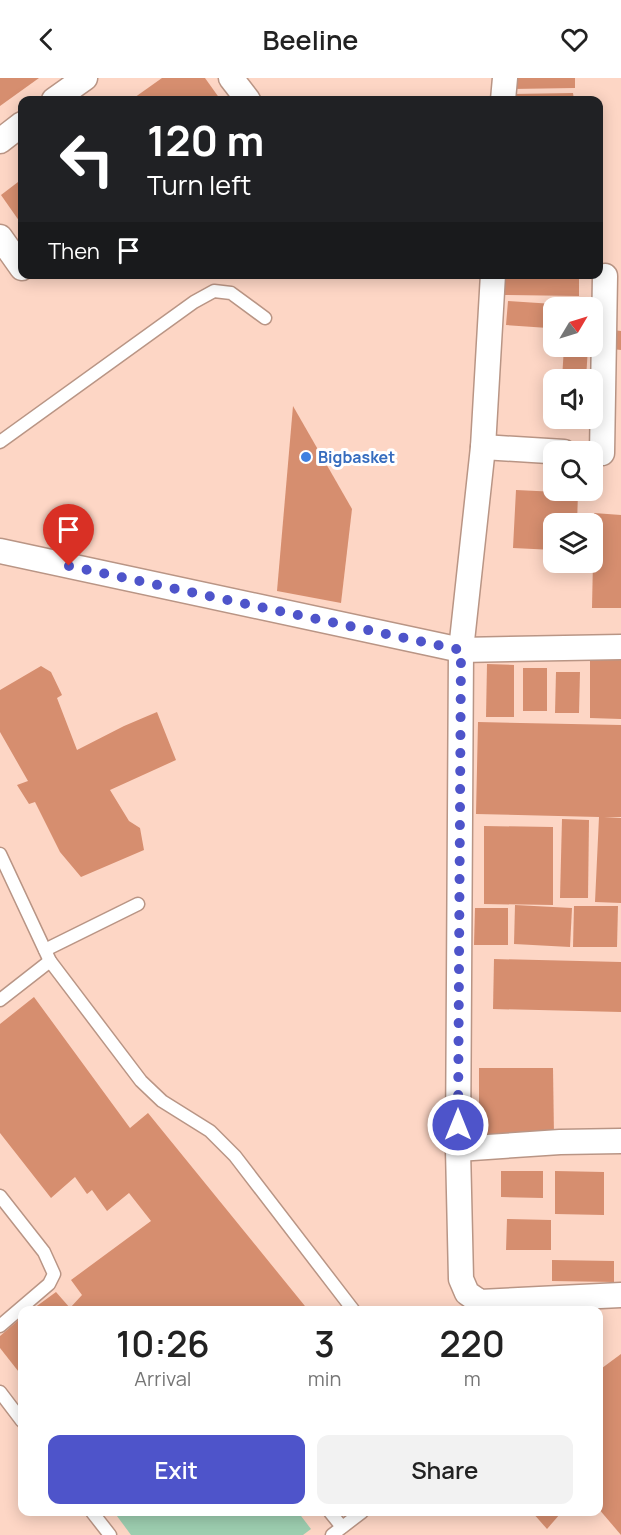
<!DOCTYPE html>
<html lang="en">
<head>
<meta charset="utf-8">
<style>
  :root { --surface:#fff; --page:#f2f2f2; --text:#222; --muted:#767676; --accent:#4e54ca }
  body { margin:0; font-family:Manrope,sans-serif; background:var(--page); color:var(--text); height:100vh; display:flex; flex-direction:column; font-size:22px; white-space:nowrap }
  * { box-sizing:border-box; margin:0 }
  p { font-size:20px; color:var(--muted) }
  .icon { flex:none; width:33px; height:33px; fill:none; stroke:currentColor; stroke-width:2; stroke-linecap:round; stroke-linejoin:round }
  .map { position:relative; flex:1; overflow:hidden }
  .side { position:absolute; left:18px; top:1228px; width:585px; height:210px; display:flex; flex-direction:column; background:var(--surface); border-radius:12px; box-shadow:0 3px 15px #0003 }
  .side>* { flex:none }
  .guide { position:absolute; left:18px; top:18px; width:585px; height:183px; border-radius:12px; box-shadow:0 3px 15px #0003; background:#202124; color:#fff; overflow:hidden }
  .needle { width:39px; rotate:52deg }
  .controls { position:absolute; left:543px; top:219px; display:grid; gap:12px }
  .controls a { display:grid; place-items:center; width:60px; height:60px; border-radius:12px; background:var(--surface); box-shadow:0 3px 15px #0003; font-size:30px }
  .pin { position:absolute; display:grid; place-items:center; width:51px; height:51px; color:#fff; margin:-62px -26px; border-radius:50% 50% 50% 0; rotate:-45deg; box-shadow:0 0 6px #0007 }
  .pin .icon { rotate:45deg }
  .me { position:absolute; width:66px; margin:-33px; rotate:0deg; stroke-linejoin:round; filter:drop-shadow(0 0 4px #0008) }
  .turn { display:flex; align-items:center; gap:21px; height:126px; padding:0 30px; font-size:27px }
  .turn .icon { width:78px; height:78px; stroke-width:2.5 }
  .turn b { display:block; font-size:42px; line-height:51px }
  .then { display:flex; align-items:center; height:57px; padding:0 30px; background:#0003; gap:12px; font-size:22px }
  .eta { display:flex; justify-content:space-evenly; align-items:center; height:102px; text-align:center }
  .eta b { font-size:36px; font-weight:600; line-height:42px }
  .action { display:flex; gap:12px; margin-top:auto; padding:12px 30px }
  .action a { flex:1; height:69px; border-radius:12px; background:var(--accent); color:#fff; font-size:24px; font-weight:600; line-height:69px; text-align:center }
  .action a+a { background:var(--page); color:var(--text) }
  header { display:flex; justify-content:space-between; align-items:center; height:78px; padding:0 30px; background:var(--surface); font-size:27px; font-weight:600 }
  .map>svg:first-child { display:block }
</style>
</head>
<body>
<header><svg class="icon" aria-label="back" viewBox="0 0 24 24"><path d="M15 5l-7 7 7 7"/></svg>Beeline<svg class="icon" aria-label="heart" viewBox="0 0 24 24"><path d="M12 20l-8-8c-3-5 5-10 8-4 3-6 11-1 8 4z"/></svg></header>
<div class="map">
<svg width="621" height="1457" viewBox="0 0 621 1457">
  <rect width="100%" height="100%" fill="#fdd6c5"/>
  <polygon fill="#9dceb0" points="114,1434 298,1434 311,1451 303,1457 131,1457"/>
  <g fill="#d68e6f">
    <polygon points="0,0 39,0 0,28"/>
    <polygon points="162,0 205,0 220,21 218,22 131,22"/>
    <polygon points="511,0 575,0 575,10 512,11"/>
    <polygon points="573,15 574,22 514,22 514,16"/>
    <polygon points="22,101 22,147 1,117"/>
    <polygon points="503,196 579,196 579,218 503,217"/>
    <polygon points="508,223 584,228 584,230 554,230 554,267 547,267 548,250 506,247"/>
    <polygon points="613,252 621,253 621,272 612,271"/>
    <polygon points="564,268 588,268 586,302 562,302"/>
    <polygon points="293,328 352,431 341,525 277,513"/>
    <polygon points="516,412 578,415 577,446 554,446 554,472 513,470"/>
    <polygon points="594,435 621,437 621,530 592,530"/>
    <polygon points="590,582 621,582 621,641 590,640"/>
    <polygon points="487,586 514,587 514,639 486,639"/>
    <polygon points="41,588 51,594 62,617 57,620 77,672 124,648 157,634 176,682 110,712 129,743 140,750 144,772 81,799 60,774 35,724 29,726 17,707 28,703 0,654 0,612"/>
    <rect x="523" y="590" width="24" height="43"/>
    <polygon points="556,594 580,594 579,635 555,635"/>
    <polygon points="478,644 621,647 621,739 604,739 621,740 621,825 595,824 599,739 476,736"/>
    <polygon points="562,741 589,742 588,820 560,820"/>
    <polygon points="484,748 553,749 553,827 484,826"/>
    <polygon points="515,827 572,830 570,869 514,866"/>
    <polygon points="574,828 618,828 617,869 573,869"/>
    <polygon points="475,830 508,830 508,867 474,867"/>
    <polygon points="494,881 621,884 621,934 493,931"/>
    <polygon points="34,919 130,1050 148,1035 309,1233 30,1233 56,1214 70,1230 82,1217 71,1202 151,1143 129,1115 107,1133 92,1112 87,1116 75,1099 51,1120 0,1055 0,946"/>
    <polygon points="479,990 553,990 554,1058 479,1059"/>
    <polygon points="501,1093 543,1093 543,1120 501,1119"/>
    <polygon points="555,1093 604,1094 604,1137 555,1136"/>
    <polygon points="507,1141 551,1142 551,1172 506,1172"/>
    <polygon points="552,1182 614,1183 614,1204 552,1203"/>
    <polygon points="22,1239 22,1298 0,1270 0,1258"/>
    <polygon points="621,1276 621,1457 598,1430 598,1293"/>
    <polygon points="532,1434 558,1434 560,1436 547,1451"/>
  </g>
  <g fill="none" stroke-linecap="round" stroke-linejoin="round">
    <defs>
      <g id="lane">
        <polyline points="0,364 194,224 214,213 231,215 265,240"/>
        <polyline points="0,776 50,883 141,1003 162,1023 210,1053 235,1078 354,1233"/>
        <polyline points="45,872 138,826"/>
        <polyline points="0,922 50,883"/>
        <polyline points="0,1118 44,1174 54,1196 49,1206 0,1248"/>
        <polyline points="0,1314 22,1343"/>
        <polyline points="92,1434 110,1457"/>
        <polyline points="330,1434 342,1449"/>
        <polyline points="332,1457 362,1434"/>
      </g>
      <g id="street">
        <polyline points="231,0 248,22"/>
        <polyline points="54,22 85,0"/>
        <polyline points="503,22 505,0"/>
        <polyline points="0,63 22,46"/>
        <polyline points="0,159 22,190"/>
        <polyline points="493,196 483,369 461,572 458,1071 461,1201 467,1215 480,1224 621,1217"/>
        <polyline points="483,369 564,374"/>
        <polyline points="602,375 605,198"/>
        <polyline points="0,473 461,572 621,569"/>
        <polyline points="458,1071 560,1064 621,1063"/>
      </g>
    </defs>
    <use href="#lane" stroke="#b99585" stroke-width="15"/>
    <use href="#street" stroke="#b99585" stroke-width="27"/>
    <use href="#lane" stroke="#fff" stroke-width="12"/>
    <use href="#street" stroke="#fff" stroke-width="24"/>
  </g>
  <g fill="none" stroke-linecap="round" stroke-linejoin="round">
    <polyline stroke="#4e54ca" stroke-width="10" stroke-dasharray="0 18" points="69,488 461,572 458,1047"/>
  </g>
  <circle fill="#3f7fe0" stroke="#fff" stroke-width="2" cx="306" cy="379" r="6"/>
  <g text-anchor="middle" dominant-baseline="central" stroke-width="6" stroke-linejoin="round" paint-order="stroke">
    <g font-size="16" font-weight="bold" fill="#366cbe" stroke="#fff" text-anchor="start">
      <text x="318" y="379">Bigbasket</text>
    </g>
  </g>
</svg>
<div class="controls">
<a><svg class="needle" viewBox="-14 -14 28 28"><path d="M0-13l5 13h-10z" fill="#e53935"/><path d="M0 13l5-13h-10z" fill="#767676"/></svg></a>
<a><svg class="icon" aria-label="sound" viewBox="0 0 24 24"><path d="M4 9h4l5-4v14l-5-4H4zM17 9q2 3 0 6"/></svg></a>
<a><svg class="icon" aria-label="search" viewBox="0 0 24 24"><circle cx="10" cy="10" r="6"/><path d="M15 15l6 6"/></svg></a>
<a><svg class="icon" aria-label="layers" viewBox="0 0 24 24"><path d="M12 4l9 5-9 5-9-5zM3 14l9 5 9-5"/></svg></a>
</div>
<div class="pin" style="left:69px;top:488px;background:#d93025"><svg class="icon" aria-label="arrive" viewBox="0 0 24 24"><path d="M6 21V4h12l-3 4 3 4H6"/></svg></div>
<svg class="me" style="left:458px;top:1047px" viewBox="-20 -20 40 40"><circle r="17" fill="#4e54ca" stroke="#fff" stroke-width="3"/><path d="M0-11L8 9 0 5-8 9z" fill="#fff"/></svg>
<div class="guide">
<div class="turn"><svg class="icon" aria-label="left" viewBox="0 0 24 24"><path d="M17 20v-9H6M10 6l-5 5 5 5"/></svg><div><b>120 m</b>Turn left</div></div>
<div class="then">Then<svg class="icon" aria-label="arrive" viewBox="0 0 24 24"><path d="M6 21V4h12l-3 4 3 4H6"/></svg></div>
</div>
<section class="side">
<div class="eta">
<div><b>10:26</b><p>Arrival</p></div>
<div><b>3</b><p>min</p></div>
<div><b>220</b><p>m</p></div>
</div>
<div class="action"><a>Exit</a><a>Share</a></div>
</section>
</div>
</body>
</html>
